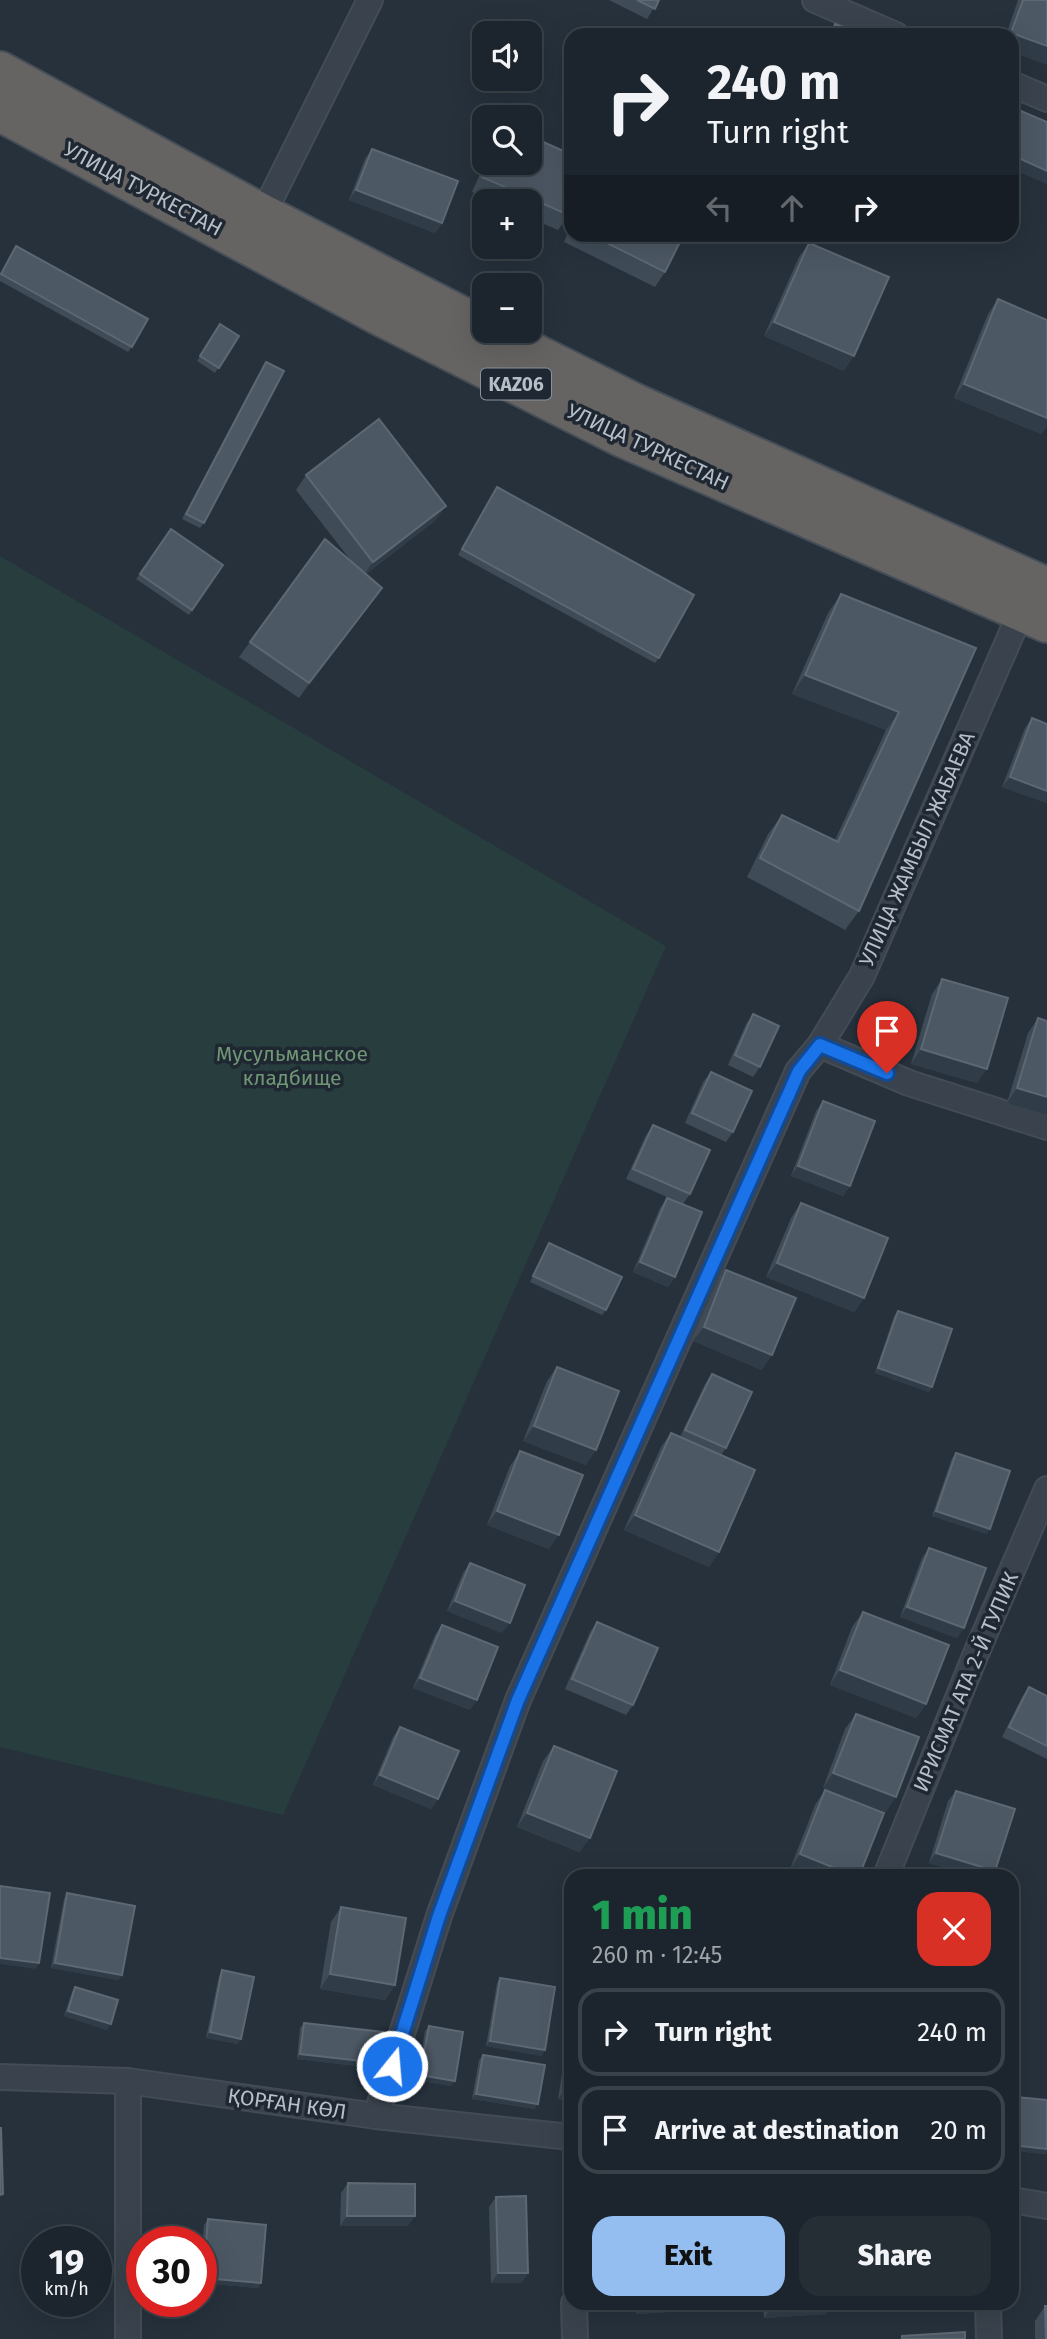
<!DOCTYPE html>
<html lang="en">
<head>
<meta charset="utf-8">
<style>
  :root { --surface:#1c252d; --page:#252d35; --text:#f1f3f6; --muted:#a0a5aa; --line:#3a4249; --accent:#94beef }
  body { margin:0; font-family:"Fira Sans",sans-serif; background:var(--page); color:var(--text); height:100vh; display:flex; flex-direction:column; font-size:26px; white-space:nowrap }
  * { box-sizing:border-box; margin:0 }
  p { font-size:23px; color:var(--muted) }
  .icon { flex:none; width:38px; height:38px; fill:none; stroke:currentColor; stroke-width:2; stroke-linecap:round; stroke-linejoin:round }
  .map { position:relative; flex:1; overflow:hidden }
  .panel { position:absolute; left:564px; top:1869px; width:455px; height:441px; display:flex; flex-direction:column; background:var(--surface); border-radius:21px; box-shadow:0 7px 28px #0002,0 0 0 2px var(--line) }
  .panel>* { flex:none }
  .top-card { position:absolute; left:564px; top:28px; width:455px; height:214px; border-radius:21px; box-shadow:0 7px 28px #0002,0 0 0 2px var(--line); background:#1c252d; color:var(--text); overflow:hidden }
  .fabs { position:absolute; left:472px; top:21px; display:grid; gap:14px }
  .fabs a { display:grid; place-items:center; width:70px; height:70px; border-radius:14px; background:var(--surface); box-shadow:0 7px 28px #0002,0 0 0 2px var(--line); font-size:35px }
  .speed { position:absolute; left:21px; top:2226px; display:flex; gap:14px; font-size:35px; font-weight:700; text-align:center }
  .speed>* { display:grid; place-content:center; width:91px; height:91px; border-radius:50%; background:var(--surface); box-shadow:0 7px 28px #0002,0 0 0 2px var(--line); line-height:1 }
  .speed small { font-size:18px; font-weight:400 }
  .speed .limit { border:10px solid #d22; background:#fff; color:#111 }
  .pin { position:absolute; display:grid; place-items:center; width:60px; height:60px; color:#fff; margin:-72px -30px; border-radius:50% 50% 50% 0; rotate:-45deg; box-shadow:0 0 7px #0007 }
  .pin .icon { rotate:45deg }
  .me { position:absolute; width:77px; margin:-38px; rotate:17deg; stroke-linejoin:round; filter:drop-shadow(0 0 5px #0008) }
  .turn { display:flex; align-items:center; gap:24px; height:147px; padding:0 28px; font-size:32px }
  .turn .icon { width:91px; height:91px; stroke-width:2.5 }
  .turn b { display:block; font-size:49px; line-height:60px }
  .lanes { display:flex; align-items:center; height:66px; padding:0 28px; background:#0003; justify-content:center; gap:35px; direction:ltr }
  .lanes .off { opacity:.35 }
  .round { display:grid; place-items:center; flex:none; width:74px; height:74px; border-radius:21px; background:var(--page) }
  .summary { display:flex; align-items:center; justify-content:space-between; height:119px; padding:0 28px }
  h1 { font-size:42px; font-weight:800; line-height:52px; color:#1e9e55 }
  .primary-button { display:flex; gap:14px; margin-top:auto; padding:14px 28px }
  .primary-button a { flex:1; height:80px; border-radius:21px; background:var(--accent); color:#111; font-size:28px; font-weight:800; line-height:80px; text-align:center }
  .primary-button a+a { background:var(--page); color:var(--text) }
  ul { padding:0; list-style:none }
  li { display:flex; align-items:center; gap:21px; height:88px; margin:0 14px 10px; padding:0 14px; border:4px solid var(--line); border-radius:21px }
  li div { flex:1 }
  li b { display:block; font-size:26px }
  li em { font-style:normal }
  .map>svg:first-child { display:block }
</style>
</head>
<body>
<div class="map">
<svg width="1047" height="2339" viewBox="0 0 1047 2339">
  <rect width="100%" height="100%" fill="#26313c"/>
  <polygon fill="#283d3d" points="0,556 666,946 283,1815 0,1747"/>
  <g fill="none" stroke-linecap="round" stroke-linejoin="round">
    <defs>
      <g id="minor">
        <polyline points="815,0 896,35"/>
        <polyline points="1012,84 1047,99"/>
        <polyline points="263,214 370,0"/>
        <polyline points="1027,598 862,976 820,1045 909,1083 1047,1127"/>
        <polyline points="886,1876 975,1656 1047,1489"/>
        <polyline points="0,2077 128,2081 376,2116 570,2137"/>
        <polyline points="376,2116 439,1916 518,1700 798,1071 820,1045"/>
        <polyline points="1012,2200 1047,2206"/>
        <polyline points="574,2303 575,2339"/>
        <polyline points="988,2303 989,2339"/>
        <polyline points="128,2339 128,2081"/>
      </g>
      <g id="trunk">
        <polyline points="0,71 263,214 485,328"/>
        <polyline points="0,112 378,315 621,437 1047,623"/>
        <polyline points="490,331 637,404 1047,587"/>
      </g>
    </defs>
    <use href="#minor" stroke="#434c56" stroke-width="28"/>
    <use href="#trunk" stroke="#454e58" stroke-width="42"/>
    <use href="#minor" stroke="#3a434d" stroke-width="24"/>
    <use href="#trunk" stroke="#656462" stroke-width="38"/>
  </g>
  <g fill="#3f4c58">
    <polygon points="609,0 659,0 647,19"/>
    <polygon points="1018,0 1047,0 1012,35 1006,35"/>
    <polygon points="372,149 442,223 435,233 349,200 365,159"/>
    <polygon points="485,163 530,163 569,215 558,230 530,218 530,201 493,201 472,192"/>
    <polygon points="570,228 570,234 684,234 665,272 655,287 564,242"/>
    <polygon points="809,243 844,371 764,336 799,257"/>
    <polygon points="16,246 132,347 128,352 0,281 0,274"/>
    <polygon points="998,299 1047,320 1047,426 1041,434 954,398 988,314"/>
    <polygon points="220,324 239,336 215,373 197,361"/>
    <polygon points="266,362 204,523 200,528 182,519"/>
    <polygon points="306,475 436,520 366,574 372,602 299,698 239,657 325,539 352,562 296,490"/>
    <polygon points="497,487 659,658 655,663 458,555"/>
    <polygon points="171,529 223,565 189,615 136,579"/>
    <polygon points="841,594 976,648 859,911 845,930 747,877 768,834 782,815 835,840 886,730 792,694 828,613"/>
    <polygon points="1032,718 1047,724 1047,803 1002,787 1025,728"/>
    <polygon points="942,979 977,1083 911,1064 932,994"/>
    <polygon points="753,1014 760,1067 753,1077 728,1065 746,1024"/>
    <polygon points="1038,1018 1047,1115 1007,1103 1028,1033"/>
    <polygon points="711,1072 733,1132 726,1142 685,1123 703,1082"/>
    <polygon points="823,1101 850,1186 843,1196 791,1176 816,1111"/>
    <polygon points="653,1125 690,1194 683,1204 626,1179 646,1135"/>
    <polygon points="667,1198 675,1277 668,1287 633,1272 660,1208"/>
    <polygon points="801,1203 864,1298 854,1312 766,1277 791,1218"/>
    <polygon points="549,1243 606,1310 602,1315 530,1282 546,1248"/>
    <polygon points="726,1270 762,1370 693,1341 716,1285"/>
    <polygon points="898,1311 932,1387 929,1392 875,1373 894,1316"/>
    <polygon points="557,1367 586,1465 523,1441 547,1381"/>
    <polygon points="712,1374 726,1448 721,1455 719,1552 709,1567 624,1530 661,1447 671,1433 680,1437 705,1384"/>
    <polygon points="520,1451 549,1549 487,1525 510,1466"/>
    <polygon points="956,1453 987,1534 932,1516 952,1458"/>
    <polygon points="929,1548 957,1638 900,1617 922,1558"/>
    <polygon points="470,1563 502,1633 447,1611 463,1573"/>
    <polygon points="863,1612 926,1704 916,1718 830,1685 852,1627"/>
    <polygon points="597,1622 633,1705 626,1715 565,1689 590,1632"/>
    <polygon points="442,1625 470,1710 413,1688 435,1635"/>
    <polygon points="1029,1687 1047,1696 1047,1759 1002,1737 1022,1697"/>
    <polygon points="856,1714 886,1812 823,1788 845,1729"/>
    <polygon points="400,1727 438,1799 431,1809 373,1785 393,1737"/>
    <polygon points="554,1746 590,1838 579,1852 517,1827 543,1761"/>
    <polygon points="825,1790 859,1876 807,1876 790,1869 815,1805"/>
    <polygon points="956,1791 995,1871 991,1876 971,1876 929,1863 948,1801"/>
    <polygon points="67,1893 122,1975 118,1980 51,1968 64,1899"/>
    <polygon points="341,1907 395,1985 385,2000 320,1989 331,1922"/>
    <polygon points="222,1970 238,2044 206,2038 219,1976"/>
    <polygon points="500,1978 542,2056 486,2046 497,1983"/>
    <polygon points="75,1987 107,2030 64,2016 72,1992"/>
    <polygon points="304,2023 375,2068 297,2059 300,2028"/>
    <polygon points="429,2026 455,2081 451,2086 417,2080 425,2031"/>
    <polygon points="570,2037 570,2101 558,2099 567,2041"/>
    <polygon points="483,2055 535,2109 472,2099 479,2060"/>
    <polygon points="1015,2097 1047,2154 1012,2151 1012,2102"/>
    <polygon points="348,2183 408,2226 340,2226 341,2193"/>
    <polygon points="496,2197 528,2273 521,2283 491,2283 489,2207"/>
    <polygon points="208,2219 261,2283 258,2288 201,2283 201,2260 204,2225"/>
    <polygon points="636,2303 704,2303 699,2310 637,2314"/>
    <polygon points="763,2303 833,2303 833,2304 826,2314 764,2318"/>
    <polygon points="1045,2306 1047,2339 1035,2339 1035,2321"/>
  </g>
  <g fill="#303c48">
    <polygon points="1011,33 1047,46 1047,65 1012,52 1012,35 1010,35"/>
    <polygon points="1012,155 1047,171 1047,184 1012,169"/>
    <polygon points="356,190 442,223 435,233 349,200"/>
    <polygon points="774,322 854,356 844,371 764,336"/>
    <polygon points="964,384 1047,418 1047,426 1041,434 954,398"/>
    <polygon points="446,506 436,520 363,576 373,562"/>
    <polygon points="382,588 372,602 299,698 309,683"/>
    <polygon points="805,675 899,712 886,730 792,694"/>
    <polygon points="1010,777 1047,791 1047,803 1002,787"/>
    <polygon points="921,1049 987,1069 977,1083 911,1064"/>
    <polygon points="1017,1088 1047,1097 1047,1115 1007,1103"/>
    <polygon points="798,1166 850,1186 843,1196 791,1176"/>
    <polygon points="640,1262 675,1277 668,1287 633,1272"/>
    <polygon points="777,1263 864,1298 854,1312 766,1277"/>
    <polygon points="704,1327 772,1355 762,1370 693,1341"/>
    <polygon points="878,1368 932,1387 929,1392 875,1373"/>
    <polygon points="534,1426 596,1450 586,1465 523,1441"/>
    <polygon points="497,1511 559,1535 549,1549 487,1525"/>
    <polygon points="936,1511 990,1529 987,1534 932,1516"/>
    <polygon points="635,1515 719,1552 709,1567 624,1530"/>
    <polygon points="455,1601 510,1623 502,1633 447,1611"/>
    <polygon points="907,1607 964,1628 957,1638 900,1617"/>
    <polygon points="840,1670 926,1704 916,1718 830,1685"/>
    <polygon points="420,1678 477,1700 470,1710 413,1688"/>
    <polygon points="833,1773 896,1797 886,1812 823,1788"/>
    <polygon points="380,1775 438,1799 431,1809 373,1785"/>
    <polygon points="527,1813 590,1838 579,1852 517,1827"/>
    <polygon points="936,1853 995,1871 991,1876 971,1876 929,1863"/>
    <polygon points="800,1854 854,1876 807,1876 790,1869"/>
    <polygon points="0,1958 39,1963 36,1969 0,1964"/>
    <polygon points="55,1963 122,1975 118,1980 51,1968"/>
    <polygon points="330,1974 395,1985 385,2000 320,1989"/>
    <polygon points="68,2011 111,2024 107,2030 64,2016"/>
    <polygon points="210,2032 241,2039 238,2044 206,2038"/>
    <polygon points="490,2041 545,2050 542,2056 486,2046"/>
    <polygon points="300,2054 379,2063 375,2068 297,2059"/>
    <polygon points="420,2075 455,2081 451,2086 417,2080"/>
    <polygon points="565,2089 570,2090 570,2101 558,2099"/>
    <polygon points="476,2094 538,2104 535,2109 472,2099"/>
    <polygon points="1012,2145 1047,2149 1047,2154 1012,2151"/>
    <polygon points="347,2216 415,2216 408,2226 340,2226"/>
    <polygon points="498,2273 528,2273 521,2283 491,2283"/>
    <polygon points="203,2278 261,2283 258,2288 201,2283"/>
    <polygon points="51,2302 97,2303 93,2309 47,2307"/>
    <polygon points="662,2303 704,2303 699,2310 637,2314 644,2304"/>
    <polygon points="833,2304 826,2314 764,2318 771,2308"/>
  </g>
  <g fill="#4c5864" stroke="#5c6874" stroke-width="2">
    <polygon points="637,0 659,0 655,9"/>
    <polygon points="1023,0 1047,0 1047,46 1011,33"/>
    <polygon points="835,24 862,35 831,35"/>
    <polygon points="1012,107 1047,122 1047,171 1012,155"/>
    <polygon points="530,136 570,154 570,211 569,215 482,177 489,163 530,163"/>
    <polygon points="372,149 458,181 442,223 356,190"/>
    <polygon points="589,234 684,234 665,272"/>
    <polygon points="809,243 889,277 854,356 774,322"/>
    <polygon points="16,246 148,319 132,347 1,274"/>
    <polygon points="998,299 1047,320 1047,418 964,384"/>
    <polygon points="220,324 239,336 219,368 200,356"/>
    <polygon points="266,362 284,371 204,523 186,514"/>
    <polygon points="379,419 446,506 373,562 306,475"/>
    <polygon points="497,487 694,595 659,658 462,549"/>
    <polygon points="171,529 223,565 192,610 140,574"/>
    <polygon points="325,539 382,588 309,683 250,642"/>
    <polygon points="841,594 976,648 859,911 760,858 782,815 838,842 899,712 805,675"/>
    <polygon points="1032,718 1047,724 1047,791 1010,777"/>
    <polygon points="942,979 1008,998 987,1069 921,1049"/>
    <polygon points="753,1014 779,1026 760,1067 735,1055"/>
    <polygon points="1038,1018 1047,1021 1047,1097 1017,1088"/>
    <polygon points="711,1072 752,1091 733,1132 692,1113"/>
    <polygon points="823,1101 875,1121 850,1186 798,1166"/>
    <polygon points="653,1125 710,1150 690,1194 633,1169"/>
    <polygon points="667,1198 702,1212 675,1277 640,1262"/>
    <polygon points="801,1203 888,1238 864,1298 777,1263"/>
    <polygon points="549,1243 622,1277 606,1310 533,1276"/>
    <polygon points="726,1270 796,1298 772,1355 704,1327"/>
    <polygon points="898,1311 952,1329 932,1387 878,1368"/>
    <polygon points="557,1367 619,1391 596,1450 534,1426"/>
    <polygon points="712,1374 752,1392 726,1448 685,1430"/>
    <polygon points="671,1433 755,1470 719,1552 635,1515"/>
    <polygon points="520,1451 583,1475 559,1535 497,1511"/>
    <polygon points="956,1453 1010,1471 990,1529 936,1511"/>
    <polygon points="929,1548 986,1568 964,1628 907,1607"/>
    <polygon points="470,1563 525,1585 510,1623 455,1601"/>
    <polygon points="863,1612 949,1645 926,1704 840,1670"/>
    <polygon points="597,1622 658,1648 633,1705 572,1679"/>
    <polygon points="442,1625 498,1647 477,1700 420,1678"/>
    <polygon points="1029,1687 1047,1696 1047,1746 1009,1727"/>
    <polygon points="856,1714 919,1737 896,1797 833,1773"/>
    <polygon points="400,1727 459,1751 438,1799 380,1775"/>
    <polygon points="554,1746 617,1771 590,1838 527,1813"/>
    <polygon points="825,1790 884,1813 859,1876 854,1876 800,1854"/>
    <polygon points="956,1791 1015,1809 995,1871 936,1853"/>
    <polygon points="0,1886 50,1893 39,1963 0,1958"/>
    <polygon points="67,1893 135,1906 122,1975 55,1963"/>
    <polygon points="341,1907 406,1918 395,1985 330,1974"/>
    <polygon points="222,1970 254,1977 241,2039 210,2032"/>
    <polygon points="500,1978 555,1987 545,2050 490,2041"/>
    <polygon points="75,1987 118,2000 111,2024 68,2011"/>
    <polygon points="304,2023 383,2032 379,2063 300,2054"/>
    <polygon points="429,2026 463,2032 455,2081 420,2075"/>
    <polygon points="483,2055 545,2065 538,2104 476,2094"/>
    <polygon points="570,2056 570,2090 565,2089"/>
    <polygon points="1015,2097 1047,2100 1047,2149 1012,2145 1012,2132"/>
    <polygon points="0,2128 1,2128 3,2194 0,2195"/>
    <polygon points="348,2183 415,2184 415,2216 347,2216"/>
    <polygon points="526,2196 528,2273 498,2273 496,2197"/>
    <polygon points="208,2219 266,2225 261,2283 203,2278"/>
    <polygon points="96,2246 99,2246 97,2303 51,2302 96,2301"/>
    <polygon points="771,2303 833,2303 833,2304 771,2308"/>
    <polygon points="1045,2306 1047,2306 1047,2339 1046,2339"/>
    <polygon points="965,2332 965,2339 902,2339 902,2336"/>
  </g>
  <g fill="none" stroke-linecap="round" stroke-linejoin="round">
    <defs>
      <polyline id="route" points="392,2066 439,1916 518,1700 799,1071 820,1045 887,1073"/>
    </defs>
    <use href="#route" stroke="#114b97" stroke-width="18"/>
    <use href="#route" stroke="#1a73e8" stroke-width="12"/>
  </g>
  <g text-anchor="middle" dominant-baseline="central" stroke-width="7" stroke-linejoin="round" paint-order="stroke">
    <rect fill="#1f2832" stroke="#89919b" stroke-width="2" x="481" y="368.5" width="70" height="31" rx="5"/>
    <g font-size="19" font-weight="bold" fill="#b6bec8">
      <text x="516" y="384">KАZ06</text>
    </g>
    <g font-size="21" fill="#b6bec8" stroke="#1f2832">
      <text transform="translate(143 189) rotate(28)">УЛИЦА ТУРКЕСТАН</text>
      <text transform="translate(648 447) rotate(25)">УЛИЦА ТУРКЕСТАН</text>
      <text transform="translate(917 849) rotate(-66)">УЛИЦА ЖАМБЫЛ ЖАБАЕВА</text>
      <text transform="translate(966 1682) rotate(-67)">ИРИСМАТ АТА 2-Й ТУПИК</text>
      <text transform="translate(287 2104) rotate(8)">ҚОРҒАН КӨЛ</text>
    </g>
    <g font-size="21" fill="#6f9675" stroke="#1f2832">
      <text x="292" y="1054">Мусульманское<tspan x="292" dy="24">кладбище</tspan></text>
    </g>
  </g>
</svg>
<div class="fabs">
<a><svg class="icon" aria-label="sound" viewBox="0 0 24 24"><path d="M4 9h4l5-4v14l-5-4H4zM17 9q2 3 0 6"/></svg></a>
<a><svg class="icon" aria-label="search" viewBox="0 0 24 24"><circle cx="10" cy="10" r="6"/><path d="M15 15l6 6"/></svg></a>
<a>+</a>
<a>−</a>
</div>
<div class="speed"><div>19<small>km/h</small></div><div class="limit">30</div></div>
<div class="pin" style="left:887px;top:1073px;background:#d93025"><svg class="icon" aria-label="arrive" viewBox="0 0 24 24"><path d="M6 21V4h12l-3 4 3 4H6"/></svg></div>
<svg class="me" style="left:392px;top:2066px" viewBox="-20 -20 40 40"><circle r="17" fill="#1a73e8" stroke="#fff" stroke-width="3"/><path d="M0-11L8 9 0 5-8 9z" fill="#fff"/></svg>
<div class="top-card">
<div class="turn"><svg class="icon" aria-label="right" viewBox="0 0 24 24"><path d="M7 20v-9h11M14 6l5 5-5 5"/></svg><div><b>240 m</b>Turn right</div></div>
<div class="lanes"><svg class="icon off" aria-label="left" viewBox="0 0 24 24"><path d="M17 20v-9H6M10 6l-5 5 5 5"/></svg><svg class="icon off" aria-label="ahead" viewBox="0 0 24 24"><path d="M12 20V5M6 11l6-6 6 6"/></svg><svg class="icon" aria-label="right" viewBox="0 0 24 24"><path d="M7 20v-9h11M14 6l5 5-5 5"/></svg></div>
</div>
<section class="panel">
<div class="summary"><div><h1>1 min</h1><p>260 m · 12:45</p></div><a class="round" style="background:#d93025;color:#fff"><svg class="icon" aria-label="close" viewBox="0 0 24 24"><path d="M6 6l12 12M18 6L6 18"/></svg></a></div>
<ul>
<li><svg class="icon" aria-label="right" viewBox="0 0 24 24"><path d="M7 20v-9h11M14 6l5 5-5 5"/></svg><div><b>Turn right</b></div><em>240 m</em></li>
<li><svg class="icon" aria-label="arrive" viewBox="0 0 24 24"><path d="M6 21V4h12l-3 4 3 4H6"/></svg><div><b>Arrive at destination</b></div><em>20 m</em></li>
</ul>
<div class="primary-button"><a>Exit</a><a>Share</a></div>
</section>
</div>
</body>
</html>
